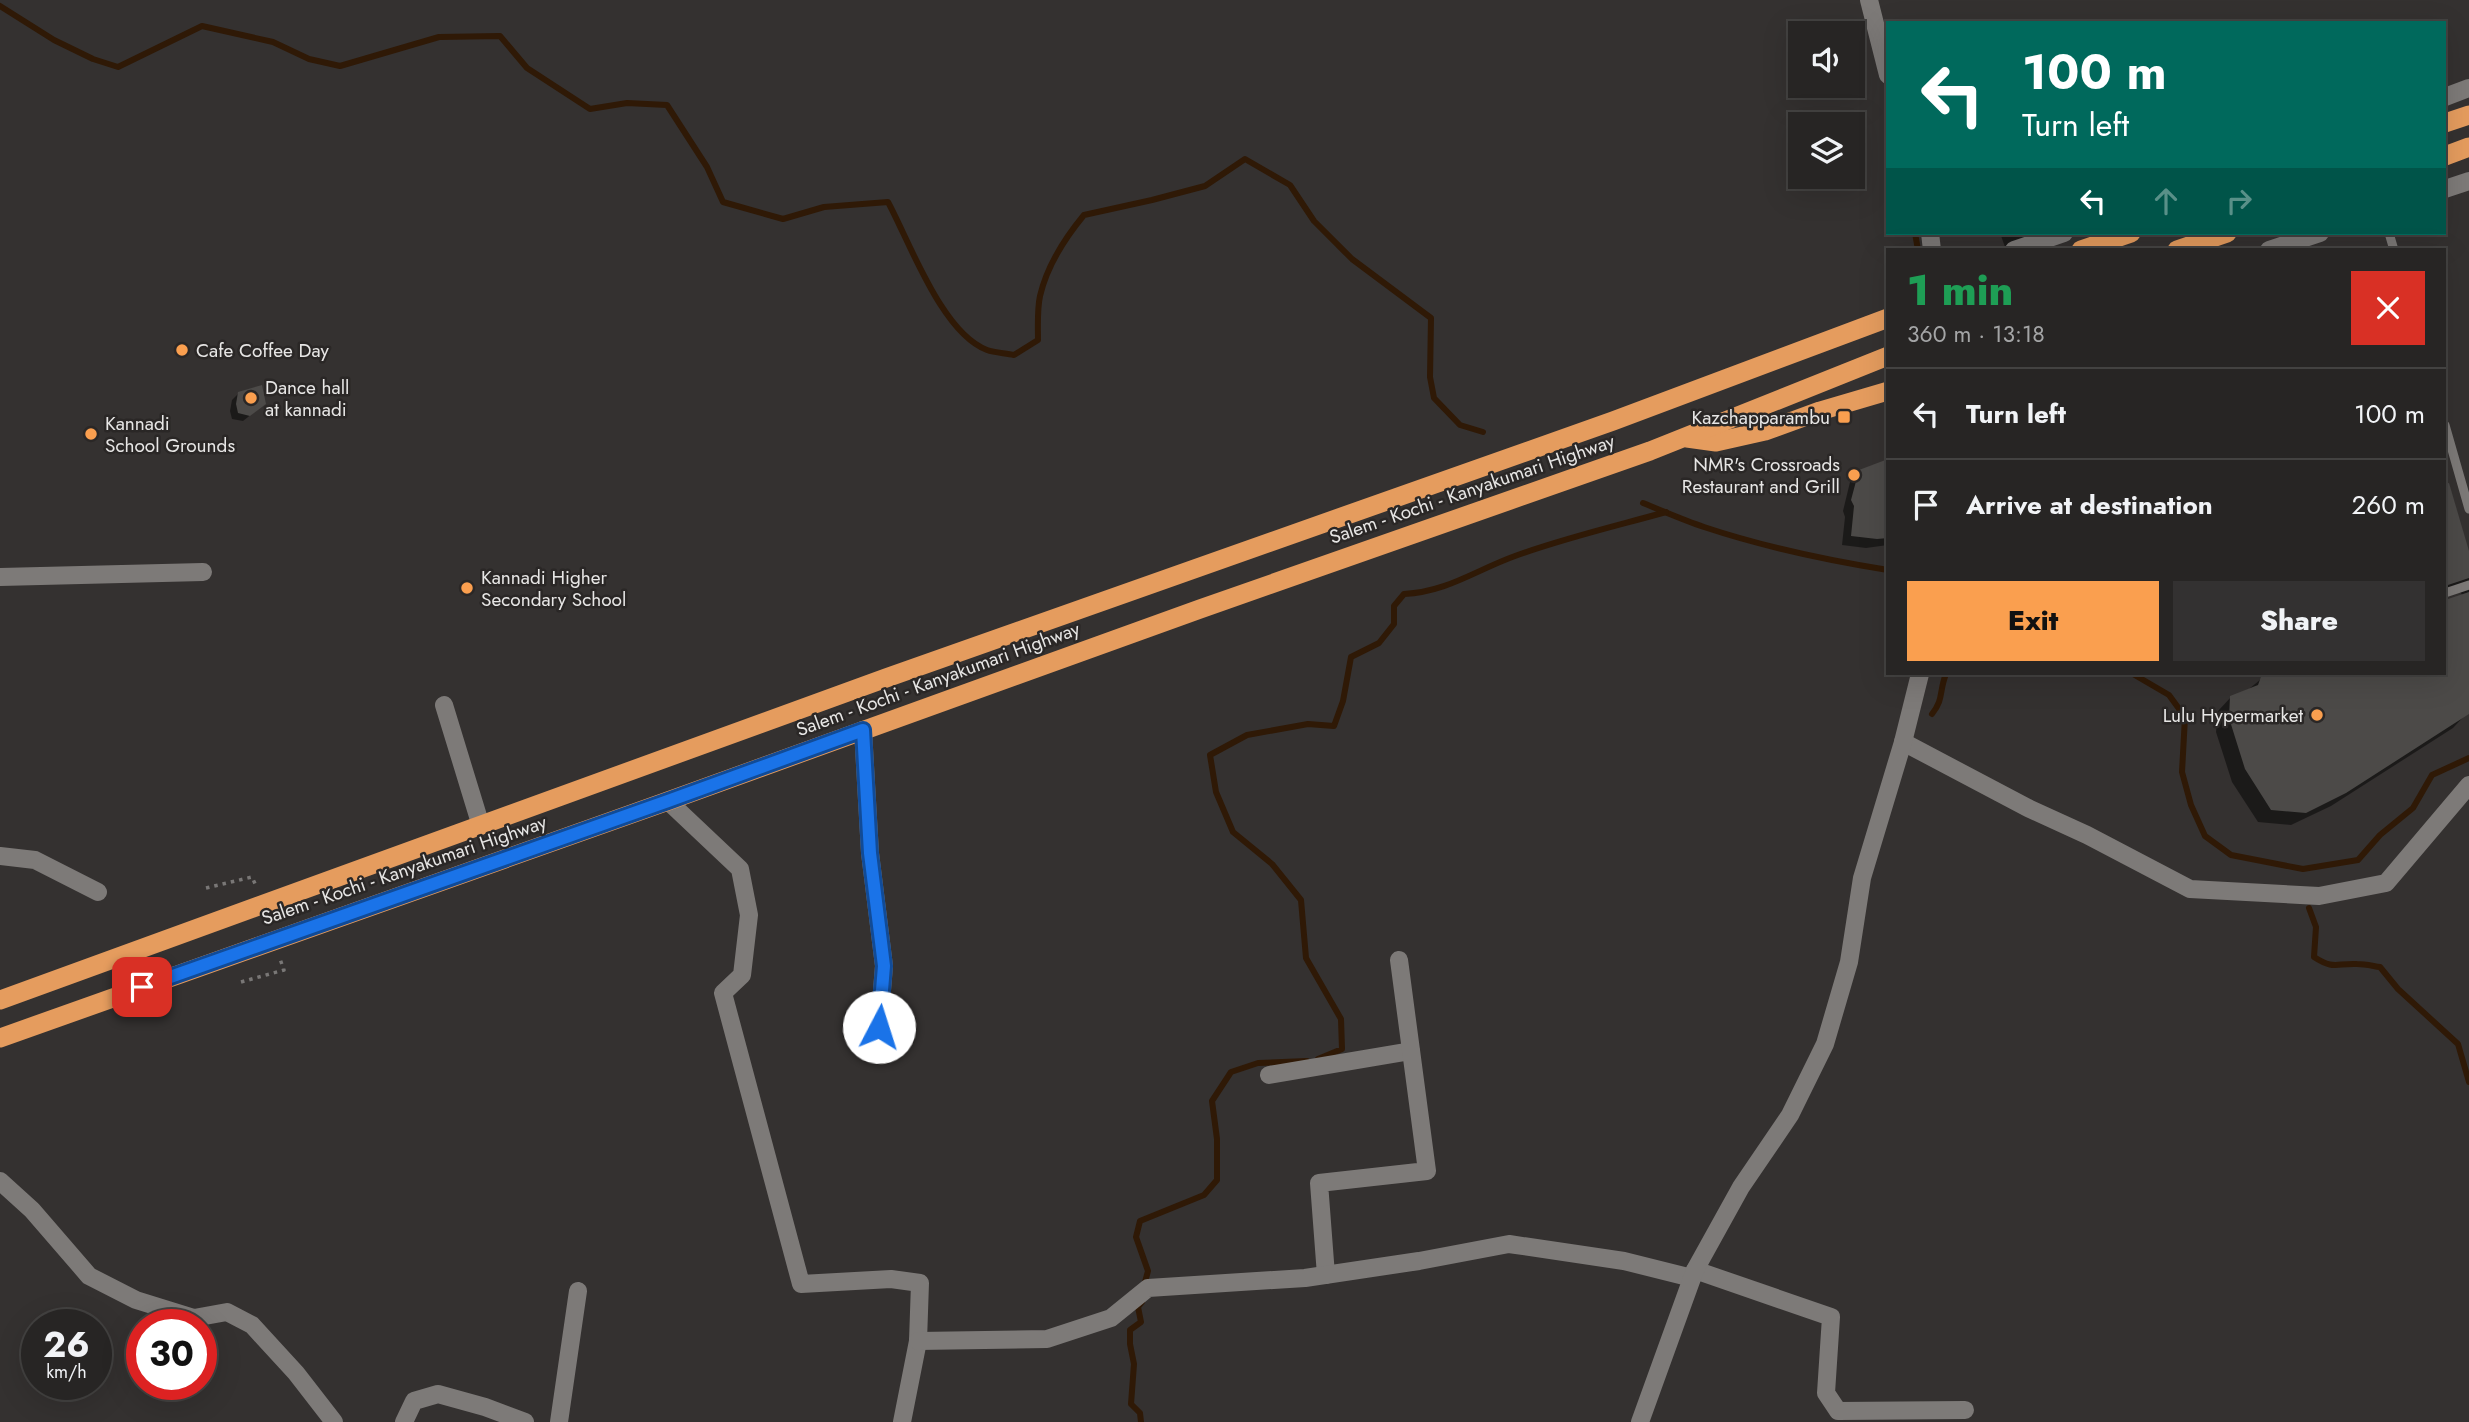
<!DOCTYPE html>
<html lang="en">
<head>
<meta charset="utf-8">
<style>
  :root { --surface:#272524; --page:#333131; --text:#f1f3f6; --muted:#a4a5a6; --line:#434241; --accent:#fa9f4f }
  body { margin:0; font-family:Jost,sans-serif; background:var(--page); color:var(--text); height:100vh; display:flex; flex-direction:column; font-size:26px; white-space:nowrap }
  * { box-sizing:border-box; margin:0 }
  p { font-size:23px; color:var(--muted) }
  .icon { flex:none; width:38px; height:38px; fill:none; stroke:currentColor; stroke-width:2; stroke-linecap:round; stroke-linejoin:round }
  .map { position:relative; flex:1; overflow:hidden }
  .side { position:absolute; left:1886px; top:248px; width:560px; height:427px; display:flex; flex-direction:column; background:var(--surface); border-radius:0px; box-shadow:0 7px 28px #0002,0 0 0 2px var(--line) }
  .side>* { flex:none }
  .top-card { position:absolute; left:1886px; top:21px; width:560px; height:214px; border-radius:0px; box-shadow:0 7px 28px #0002,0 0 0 2px var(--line); background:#00695c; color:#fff; overflow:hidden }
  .fabs { position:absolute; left:1788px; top:21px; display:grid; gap:14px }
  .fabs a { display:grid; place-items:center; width:77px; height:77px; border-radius:0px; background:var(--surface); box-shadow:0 7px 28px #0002,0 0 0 2px var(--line); font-size:35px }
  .speed { position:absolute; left:21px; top:1309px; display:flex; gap:14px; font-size:35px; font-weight:700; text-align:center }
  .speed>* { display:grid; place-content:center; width:91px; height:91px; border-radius:50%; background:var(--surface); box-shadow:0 7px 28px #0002,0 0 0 2px var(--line); line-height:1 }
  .speed small { font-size:18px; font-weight:400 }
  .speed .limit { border:10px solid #d22; background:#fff; color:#111 }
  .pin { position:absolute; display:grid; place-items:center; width:60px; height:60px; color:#fff; margin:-30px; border-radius:14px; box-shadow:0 4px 10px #0006 }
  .me { position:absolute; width:77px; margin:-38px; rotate:5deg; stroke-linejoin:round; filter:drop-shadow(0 0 5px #0008) }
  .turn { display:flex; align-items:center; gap:24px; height:147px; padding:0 21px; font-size:32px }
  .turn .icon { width:91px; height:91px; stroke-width:2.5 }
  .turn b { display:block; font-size:49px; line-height:60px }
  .lanes { display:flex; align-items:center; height:66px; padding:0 21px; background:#0003; justify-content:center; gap:35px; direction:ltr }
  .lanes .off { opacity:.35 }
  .round { display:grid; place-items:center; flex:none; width:74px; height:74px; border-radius:0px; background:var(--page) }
  .head { display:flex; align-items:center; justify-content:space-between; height:119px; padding:0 21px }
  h1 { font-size:42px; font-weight:800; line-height:52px; color:#1e9e55 }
  .action { display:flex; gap:14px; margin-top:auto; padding:14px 21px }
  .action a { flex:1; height:80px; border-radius:0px; background:var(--accent); color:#111; font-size:28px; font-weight:800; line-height:80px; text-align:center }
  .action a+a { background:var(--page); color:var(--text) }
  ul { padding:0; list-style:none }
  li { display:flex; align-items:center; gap:21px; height:91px; padding:0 21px; border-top:2px solid var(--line) }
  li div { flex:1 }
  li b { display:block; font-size:26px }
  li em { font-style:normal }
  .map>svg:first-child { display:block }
</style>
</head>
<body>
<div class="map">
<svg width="2469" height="1422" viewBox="0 0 2469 1422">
  <rect width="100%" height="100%" fill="#343130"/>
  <g fill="#0007">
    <polygon points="2000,233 2045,233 2005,247"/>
    <polygon points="238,394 257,410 243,421 232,419 230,411 232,400"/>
    <polygon points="1888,461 1888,545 1866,548 1842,545 1845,517 1843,511 1850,482 1860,472"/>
    <polygon points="2445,474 2469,558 2469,711 2453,728 2331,806 2291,825 2258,822 2232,782 2216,732 2218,711 2231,697 2249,689 2267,674 2445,674 2445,601 2463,596 2460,592 2445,593"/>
  </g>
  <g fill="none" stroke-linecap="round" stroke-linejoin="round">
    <g stroke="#2f1906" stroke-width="6">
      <path d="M0,6l54,34 39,19 25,8 84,-41 71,16 36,17 31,7 99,-29 61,-1 27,32 63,41 37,-6 40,2 40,62 16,35 60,17 41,-12 64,-5c22,41 54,131 99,148 8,3 19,3 27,5l24,-15c0,-14 -1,-30 2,-44 7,-30 25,-58 44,-81l68,-15 53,-14 40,-27 45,26 24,36 38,38 79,59 -1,59 4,21 26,27 23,7"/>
      <polyline points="1915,233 1918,250"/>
      <path d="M1643,503c20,8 40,17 61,24 60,20 122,33 184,43"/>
      <polyline points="2133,674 2169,695 2185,717 2182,772 2191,805 2205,836 2231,855 2303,869 2358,860 2380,835 2413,808 2432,775 2469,758"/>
      <path d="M1932,714c12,-15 7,-23 14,-40"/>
      <path d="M2309,908l7,19 -2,30c20,13 22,6 43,7 8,0 16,2 23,3l18,22 60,55 11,38"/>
      <path d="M1318,1059l24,-10 -1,-30 -35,-61 -5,-58 -29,-36 -39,-32 -17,-40 -6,-37 37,-20 61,-11 26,2 9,-25 8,-44 28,-14 15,-19v-18l10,-12c43,-2 72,-24 111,-38 49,-18 101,-30 151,-44"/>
      <polyline points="1145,1282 1148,1271 1136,1237 1140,1221 1204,1195 1217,1180 1217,1139 1212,1101 1231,1072 1258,1063 1307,1061"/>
      <polyline points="1141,1422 1140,1413 1131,1404 1134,1364 1130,1344 1130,1330 1141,1322 1138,1307 1142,1302"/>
    </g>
  </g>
  <g fill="#4c4a48">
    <polygon points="262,385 266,404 250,416 238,413 236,404 238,392"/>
    <polygon points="1888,459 1888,538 1877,539 1851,536 1854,506 1851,500 1859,470"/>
    <polygon points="2449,483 2469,551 2469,578 2445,586 2445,484"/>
    <polygon points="2469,592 2469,714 2346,793 2306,813 2271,810 2245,769 2229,718 2230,696 2258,685 2262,674 2445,674 2445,600"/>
  </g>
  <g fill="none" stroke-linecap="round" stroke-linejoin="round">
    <g stroke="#797776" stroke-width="3.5" stroke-dasharray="3.5 5" stroke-linecap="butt">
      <polyline points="206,888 252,877 256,886"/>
      <polyline points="241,982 284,970 280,959"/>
    </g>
    <g stroke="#7d7a78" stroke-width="9">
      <polyline points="2389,233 2394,250"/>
      <polyline points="2445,425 2469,509"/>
      <polyline points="2445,593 2469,585"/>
    </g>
    <g stroke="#7d7a78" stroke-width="18">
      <polyline points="0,577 203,572"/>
      <polyline points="444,705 481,826"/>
      <polyline points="863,730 870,853 884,966 879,1027"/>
      <polyline points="1903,742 2028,808 2087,835 2190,889 2319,896 2386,883 2469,785"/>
      <polyline points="668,801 740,869 749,915 742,975 723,993 801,1284 891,1279 920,1283 918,1341 902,1422"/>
      <polyline points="0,856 35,860 98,892"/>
      <polyline points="1269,1075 1411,1051"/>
      <polyline points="0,1181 32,1210 89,1276 136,1300 194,1318 227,1312 252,1325 296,1373 334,1422"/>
      <polyline points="1695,1270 1831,1317 1826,1393 1838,1411 1965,1410"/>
      <polyline points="1326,1275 1319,1183 1427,1171 1399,960"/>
      <polyline points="918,1341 1047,1339 1111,1318 1148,1288 1305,1278 1419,1261 1509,1244 1624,1261 1692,1278"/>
      <polyline points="404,1422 414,1401 438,1394 485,1407 525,1422"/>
      <polyline points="559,1422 578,1291"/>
    </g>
    <g stroke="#7d7a78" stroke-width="18">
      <polyline points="1869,0 1888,75"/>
      <polyline points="2445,97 2469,88"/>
      <polyline points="2445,189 2469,181"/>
      <polyline points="1930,233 1932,250"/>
      <polyline points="2014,250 2064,233"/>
      <polyline points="2269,250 2320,233"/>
      <polyline points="1640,1422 1695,1270 1741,1187 1790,1115 1825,1044 1849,962 1862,878 1903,742 1920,674"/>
    </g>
    <g stroke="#e59c5e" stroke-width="19">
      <polyline points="2445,123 2469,115"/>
      <polyline points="2445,156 2469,147"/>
      <polyline points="2081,250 2131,233"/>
      <polyline points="2177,250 2227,233"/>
      <polyline points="1687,438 1716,442 1765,431 1820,411 1888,391"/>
      <polyline points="0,1000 886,678 1613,421 1888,318"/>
      <polyline points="0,1038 668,801 1200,609 1650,451 1888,356"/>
    </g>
  </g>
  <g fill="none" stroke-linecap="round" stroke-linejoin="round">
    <defs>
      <polyline id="route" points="142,987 668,801 863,730 870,853 884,966 879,1027"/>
    </defs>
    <use href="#route" stroke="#114b97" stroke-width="18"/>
    <use href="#route" stroke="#1a73e8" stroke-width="12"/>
  </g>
  <g fill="#fa9f4f" stroke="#2a2726" stroke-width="2.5">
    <circle cx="182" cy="350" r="7"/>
    <circle cx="251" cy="398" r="7"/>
    <rect x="1837" y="410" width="14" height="14" rx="3.5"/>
    <circle cx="91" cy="434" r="7"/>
    <circle cx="1854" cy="475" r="7"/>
    <circle cx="467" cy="588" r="7"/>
    <circle cx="2317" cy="715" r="7"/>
  </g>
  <g text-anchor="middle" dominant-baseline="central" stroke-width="5" stroke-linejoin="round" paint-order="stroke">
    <g font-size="19" fill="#e7e6e5" stroke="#2a2726" text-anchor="start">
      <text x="196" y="350">Cafe Coffee Day</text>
      <text x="265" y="387">Dance hall<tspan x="265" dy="22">at kannadi</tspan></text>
      <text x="1830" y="417" text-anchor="end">Kazchapparambu</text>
      <text x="105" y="423">Kannadi<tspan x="105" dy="22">School Grounds</tspan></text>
      <text x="1840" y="464" text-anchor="end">NMR's Crossroads<tspan x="1840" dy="22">Restaurant and Grill</tspan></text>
      <text x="481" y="577">Kannadi Higher<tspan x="481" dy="22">Secondary School</tspan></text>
      <text x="2303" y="715" text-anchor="end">Lulu Hypermarket</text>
    </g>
    <g font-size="19" fill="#e7e6e5" stroke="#2a2726">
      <text transform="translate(1472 489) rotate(-19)">Salem - Kochi - Kanyakumari Highway</text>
      <text transform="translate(938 679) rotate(-20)">Salem - Kochi - Kanyakumari Highway</text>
      <text transform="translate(404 870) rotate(-19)">Salem - Kochi - Kanyakumari Highway</text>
    </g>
  </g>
</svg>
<div class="fabs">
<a><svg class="icon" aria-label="sound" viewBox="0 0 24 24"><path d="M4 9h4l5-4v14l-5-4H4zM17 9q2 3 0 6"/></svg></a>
<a><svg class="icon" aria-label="layers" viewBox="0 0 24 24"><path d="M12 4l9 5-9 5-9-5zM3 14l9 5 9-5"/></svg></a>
</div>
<div class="speed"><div>26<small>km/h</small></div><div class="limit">30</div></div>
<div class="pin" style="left:142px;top:987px;background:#d93025"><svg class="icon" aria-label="arrive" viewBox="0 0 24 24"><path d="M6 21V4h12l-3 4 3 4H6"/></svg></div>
<svg class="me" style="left:879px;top:1027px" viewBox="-20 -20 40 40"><circle r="19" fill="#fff"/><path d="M0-13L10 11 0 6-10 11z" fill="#1a73e8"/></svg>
<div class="top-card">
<div class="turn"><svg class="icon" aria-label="left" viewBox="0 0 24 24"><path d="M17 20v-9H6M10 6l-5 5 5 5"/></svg><div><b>100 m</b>Turn left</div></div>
<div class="lanes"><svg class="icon" aria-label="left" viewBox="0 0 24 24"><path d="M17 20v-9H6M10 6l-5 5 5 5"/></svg><svg class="icon off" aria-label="ahead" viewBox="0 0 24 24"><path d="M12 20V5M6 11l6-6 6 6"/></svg><svg class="icon off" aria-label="right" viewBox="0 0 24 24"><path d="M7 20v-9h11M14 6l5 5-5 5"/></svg></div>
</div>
<section class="side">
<div class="head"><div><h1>1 min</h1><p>360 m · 13:18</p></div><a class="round" style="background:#d93025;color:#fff"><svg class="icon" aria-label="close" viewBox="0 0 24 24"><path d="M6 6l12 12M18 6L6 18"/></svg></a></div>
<ul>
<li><svg class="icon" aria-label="left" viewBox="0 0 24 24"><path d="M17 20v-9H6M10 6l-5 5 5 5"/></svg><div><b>Turn left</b></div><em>100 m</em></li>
<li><svg class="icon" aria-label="arrive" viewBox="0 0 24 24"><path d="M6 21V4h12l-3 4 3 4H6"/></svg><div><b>Arrive at destination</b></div><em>260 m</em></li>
</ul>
<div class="action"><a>Exit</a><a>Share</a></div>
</section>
</div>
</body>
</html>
